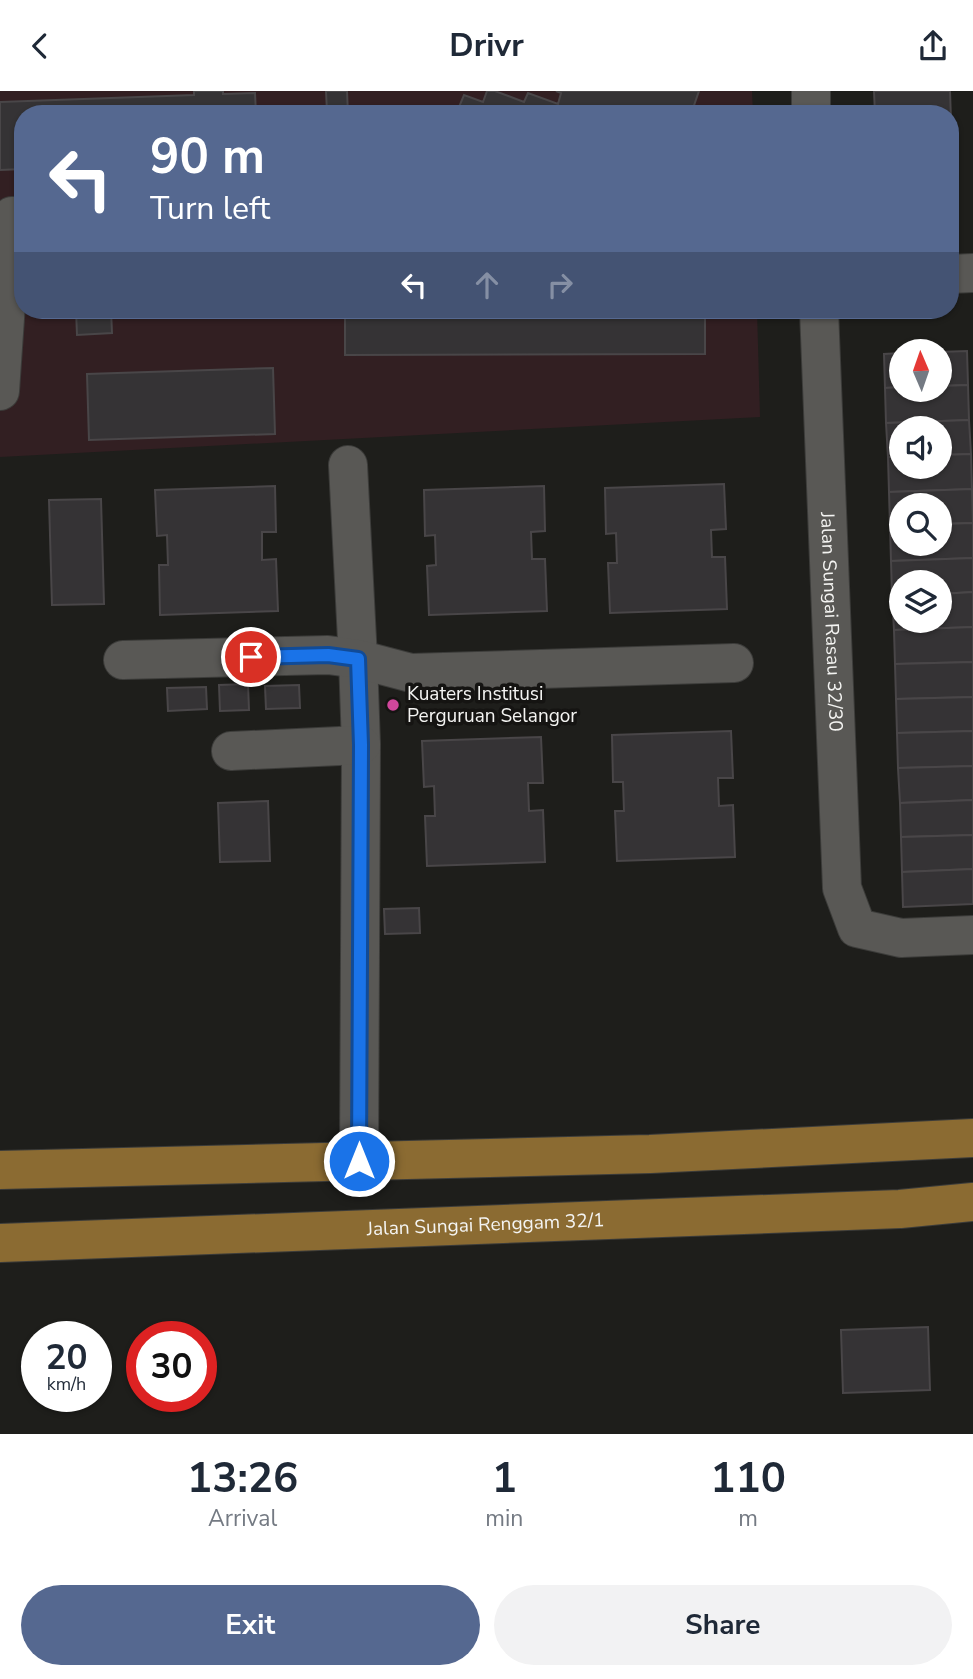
<!DOCTYPE html>
<html lang="en">
<head>
<meta charset="utf-8">
<style>
  :root { --surface:#fff; --page:#f2f2f3; --text:#1f2937; --muted:#747a83; --accent:#556890 }
  body { margin:0; font-family:"Nunito Sans",sans-serif; background:var(--page); color:var(--text); height:100vh; display:flex; flex-direction:column; font-size:26px; white-space:nowrap }
  * { box-sizing:border-box; margin:0 }
  p { font-size:23px; color:var(--muted) }
  .icon { flex:none; width:38px; height:38px; fill:none; stroke:currentColor; stroke-width:2; stroke-linecap:round; stroke-linejoin:round }
  .map { position:relative; height:1343px; overflow:hidden }
  .sheet { display:flex; flex-direction:column; background:var(--surface); flex:1 }
  .sheet>* { flex:none }
  .banner { position:absolute; left:14px; top:14px; width:945px; height:214px; border-radius:28px; box-shadow:0 2px 5px #0004; background:#556890; color:#fff; overflow:hidden }
  .needle { width:46px; rotate:358deg }
  .buttons { position:absolute; left:889px; top:248px; display:grid; gap:14px }
  .buttons a { display:grid; place-items:center; width:63px; height:63px; border-radius:50%; background:var(--surface); box-shadow:0 2px 5px #0004; font-size:35px }
  .speed { position:absolute; left:21px; top:1230px; display:flex; gap:14px; font-size:35px; font-weight:700; text-align:center }
  .speed>* { display:grid; place-content:center; width:91px; height:91px; border-radius:50%; background:var(--surface); box-shadow:0 2px 5px #0004; line-height:1 }
  .speed small { font-size:18px; font-weight:400 }
  .speed .limit { border:10px solid #d22; background:#fff; color:#111 }
  .pin { position:absolute; display:grid; place-items:center; width:60px; height:60px; color:#fff; margin:-30px; border:4px solid #fff; border-radius:50%; box-shadow:0 2px 7px #0007 }
  .me { position:absolute; width:77px; margin:-38px; rotate:0deg; stroke-linejoin:round; filter:drop-shadow(0 0 5px #0008) }
  .turn { display:flex; align-items:center; gap:24px; height:147px; padding:0 21px; font-size:32px }
  .turn .icon { width:91px; height:91px; stroke-width:2.5 }
  .turn b { display:block; font-size:49px; line-height:60px }
  .lanes { display:flex; align-items:center; height:66px; padding:0 21px; background:#0003; justify-content:center; gap:35px; direction:ltr }
  .lanes .off { opacity:.35 }
  .eta { display:flex; justify-content:space-evenly; align-items:center; height:119px; text-align:center }
  .eta b { font-size:42px; font-weight:700; line-height:49px }
  .cta { display:flex; gap:14px; margin-top:auto; padding:14px 21px }
  .cta a { flex:1; height:80px; border-radius:42px; background:var(--accent); color:#fff; font-size:28px; font-weight:700; line-height:80px; text-align:center }
  .cta a+a { background:var(--page); color:var(--text) }
  header { display:flex; justify-content:space-between; align-items:center; height:91px; padding:0 21px; background:var(--surface); font-size:32px; font-weight:700 }
  .map>svg:first-child { display:block }
</style>
</head>
<body>
<header><svg class="icon" aria-label="back" viewBox="0 0 24 24"><path d="M15 5l-7 7 7 7"/></svg>Drivr<svg class="icon" aria-label="share" viewBox="0 0 24 24"><path d="M12 15V3M7 8l5-5 5 5M5 13v7h14v-7"/></svg></header>
<div class="map">
<svg width="973" height="1343" viewBox="0 0 973 1343">
  <rect width="100%" height="100%" fill="#1e1e1b"/>
  <polygon fill="#321f22" points="0,0 752,0 753,23 23,23 23,219 757,219 760,326 0,366"/>
  <g fill="#353335" stroke="#494648" stroke-width="2">
    <polygon points="194,0 223,0 223,3 255,2 256,23 23,23 23,78 0,79 0,11 194,4"/>
    <polygon points="326,0 347,0 348,23 288,23 327,21"/>
    <polygon points="487,0 495,0 524,11 528,2 558,13 561,2 556,0 699,0 691,23 456,23 464,4 483,11"/>
    <polygon points="874,0 950,0 951,29 950,23 875,23"/>
    <polygon points="950,64 953,64 955,98 950,99"/>
    <polygon points="955,98 956,133 950,133 950,99"/>
    <polygon points="76,219 111,219 112,242 77,244"/>
    <polygon points="278,219 309,219 309,225 278,226"/>
    <polygon points="345,219 705,219 705,263 345,264"/>
    <polygon points="967,260 968,294 940,295 940,261 938,261"/>
    <polygon points="901,262 901,296 885,297 884,263"/>
    <polygon points="273,277 275,343 89,349 87,283"/>
    <polygon points="968,294 969,329 886,332 885,297 901,296 901,299 940,299 940,295"/>
    <polygon points="969,329 971,363 940,364 940,338 901,338 901,366 888,366 886,332"/>
    <polygon points="971,363 972,398 889,401 888,366 901,366 901,376 940,376 940,364"/>
    <polygon points="724,393 726,438 711,439 712,466 725,466 727,518 610,522 608,472 617,472 616,442 606,443 605,397"/>
    <polygon points="275,395 276,441 262,441 262,469 276,468 278,520 160,524 159,474 168,474 167,444 157,445 155,399"/>
    <polygon points="544,395 545,440 531,441 532,468 545,468 547,520 429,524 427,475 436,474 435,444 425,445 424,399"/>
    <polygon points="972,398 973,432 940,433 940,415 901,415 901,435 890,435 889,401"/>
    <polygon points="101,408 104,513 52,514 49,409"/>
    <polygon points="973,432 973,467 891,470 890,435 901,435 901,453 940,453 940,433"/>
    <polygon points="973,467 973,501 940,503 940,492 901,492 901,504 892,504 891,470"/>
    <polygon points="973,501 973,536 894,539 892,504 901,504 901,530 940,530 940,503"/>
    <polygon points="973,536 973,571 895,573 894,539"/>
    <polygon points="973,571 973,606 896,608 895,573"/>
    <polygon points="248,593 249,619 220,620 219,594"/>
    <polygon points="299,594 300,617 266,618 265,595"/>
    <polygon points="206,596 207,618 168,620 167,597"/>
    <polygon points="973,606 973,640 897,642 896,608"/>
    <polygon points="731,640 733,687 718,687 719,715 733,714 735,766 617,770 615,720 624,720 623,691 613,691 612,644"/>
    <polygon points="973,640 973,675 898,677 897,642"/>
    <polygon points="541,646 543,692 528,692 529,720 543,719 545,771 427,775 425,725 435,725 434,695 424,696 422,650"/>
    <polygon points="973,675 973,709 900,712 898,677"/>
    <polygon points="973,709 973,744 901,746 900,712"/>
    <polygon points="268,710 270,770 220,771 218,712"/>
    <polygon points="973,744 973,778 902,781 901,746"/>
    <polygon points="973,778 973,813 903,816 902,781"/>
    <polygon points="419,817 420,842 385,843 384,818"/>
    <polygon points="928,1236 930,1299 843,1302 841,1239"/>
  </g>
  <g fill="none" stroke-linecap="round" stroke-linejoin="round">
    <defs>
      <g id="minor">
        <polyline points="811,0 811,23"/>
        <polyline points="950,183 973,182"/>
        <path id="s1" d="M819,219l23,578 15,40 44,10 72,-3"/>
        <polyline points="0,300 12,125"/>
        <polyline points="348,374 358,568 361,654 359,1070"/>
        <polyline points="123,569 328,564 358,568 411,582 734,572"/>
        <polyline points="231,660 361,654"/>
      </g>
      <g id="major">
        <polyline points="0,1079 650,1063 973,1047"/>
        <path id="s2" d="M0,1152l900,-34 73,-7"/>
      </g>
    </defs>
    <use href="#minor" stroke="#3c3c3a" stroke-width="40"/>
    <use href="#major" stroke="#3c3c3a" stroke-width="40"/>
    <use href="#minor" stroke="#595855" stroke-width="38"/>
    <use href="#major" stroke="#8b6b32" stroke-width="38"/>
  </g>
  <g fill="none" stroke-linecap="round" stroke-linejoin="round">
    <defs>
      <polyline id="route" points="251,566 328,564 358,568 361,654 359,1070"/>
    </defs>
    <use href="#route" stroke="#114b97" stroke-width="18"/>
    <use href="#route" stroke="#1a73e8" stroke-width="12"/>
  </g>
  <circle fill="#d1479c" stroke="#151412" stroke-width="2.5" cx="393" cy="614" r="7"/>
  <g text-anchor="middle" dominant-baseline="central" stroke-width="7" stroke-linejoin="round" paint-order="stroke">
    <g font-size="19" fill="#f4f4f2" stroke="#151412">
      <text stroke="none"><textPath href="#s1" startOffset="312">Jalan Sungai Rasau 32/30</textPath></text>
      <text stroke="none"><textPath href="#s2" startOffset="486">Jalan Sungai Renggam 32/1</textPath></text>
    </g>
    <g font-size="19" fill="#f4f4f2" stroke="#151412" text-anchor="start">
      <text x="407" y="603">Kuaters Institusi<tspan x="407" dy="22">Perguruan Selangor</tspan></text>
    </g>
  </g>
</svg>
<div class="buttons">
<a><svg class="needle" viewBox="-14 -14 28 28"><path d="M0-13l5 13h-10z" fill="#e53935"/><path d="M0 13l5-13h-10z" fill="#747a83"/></svg></a>
<a><svg class="icon" aria-label="sound" viewBox="0 0 24 24"><path d="M4 9h4l5-4v14l-5-4H4zM17 9q2 3 0 6"/></svg></a>
<a><svg class="icon" aria-label="search" viewBox="0 0 24 24"><circle cx="10" cy="10" r="6"/><path d="M15 15l6 6"/></svg></a>
<a><svg class="icon" aria-label="layers" viewBox="0 0 24 24"><path d="M12 4l9 5-9 5-9-5zM3 14l9 5 9-5"/></svg></a>
</div>
<div class="speed"><div>20<small>km/h</small></div><div class="limit">30</div></div>
<div class="pin" style="left:251px;top:566px;background:#d93025"><svg class="icon" aria-label="arrive" viewBox="0 0 24 24"><path d="M6 21V4h12l-3 4 3 4H6"/></svg></div>
<svg class="me" style="left:359px;top:1070px" viewBox="-20 -20 40 40"><circle r="17" fill="#1a73e8" stroke="#fff" stroke-width="3"/><path d="M0-11L8 9 0 5-8 9z" fill="#fff"/></svg>
<div class="banner">
<div class="turn"><svg class="icon" aria-label="left" viewBox="0 0 24 24"><path d="M17 20v-9H6M10 6l-5 5 5 5"/></svg><div><b>90 m</b>Turn left</div></div>
<div class="lanes"><svg class="icon" aria-label="left" viewBox="0 0 24 24"><path d="M17 20v-9H6M10 6l-5 5 5 5"/></svg><svg class="icon off" aria-label="ahead" viewBox="0 0 24 24"><path d="M12 20V5M6 11l6-6 6 6"/></svg><svg class="icon off" aria-label="right" viewBox="0 0 24 24"><path d="M7 20v-9h11M14 6l5 5-5 5"/></svg></div>
</div>
</div>
<section class="sheet">
<div class="eta">
<div><b>13:26</b><p>Arrival</p></div>
<div><b>1</b><p>min</p></div>
<div><b>110</b><p>m</p></div>
</div>
<div class="cta"><a>Exit</a><a>Share</a></div>
</section>
</body>
</html>
